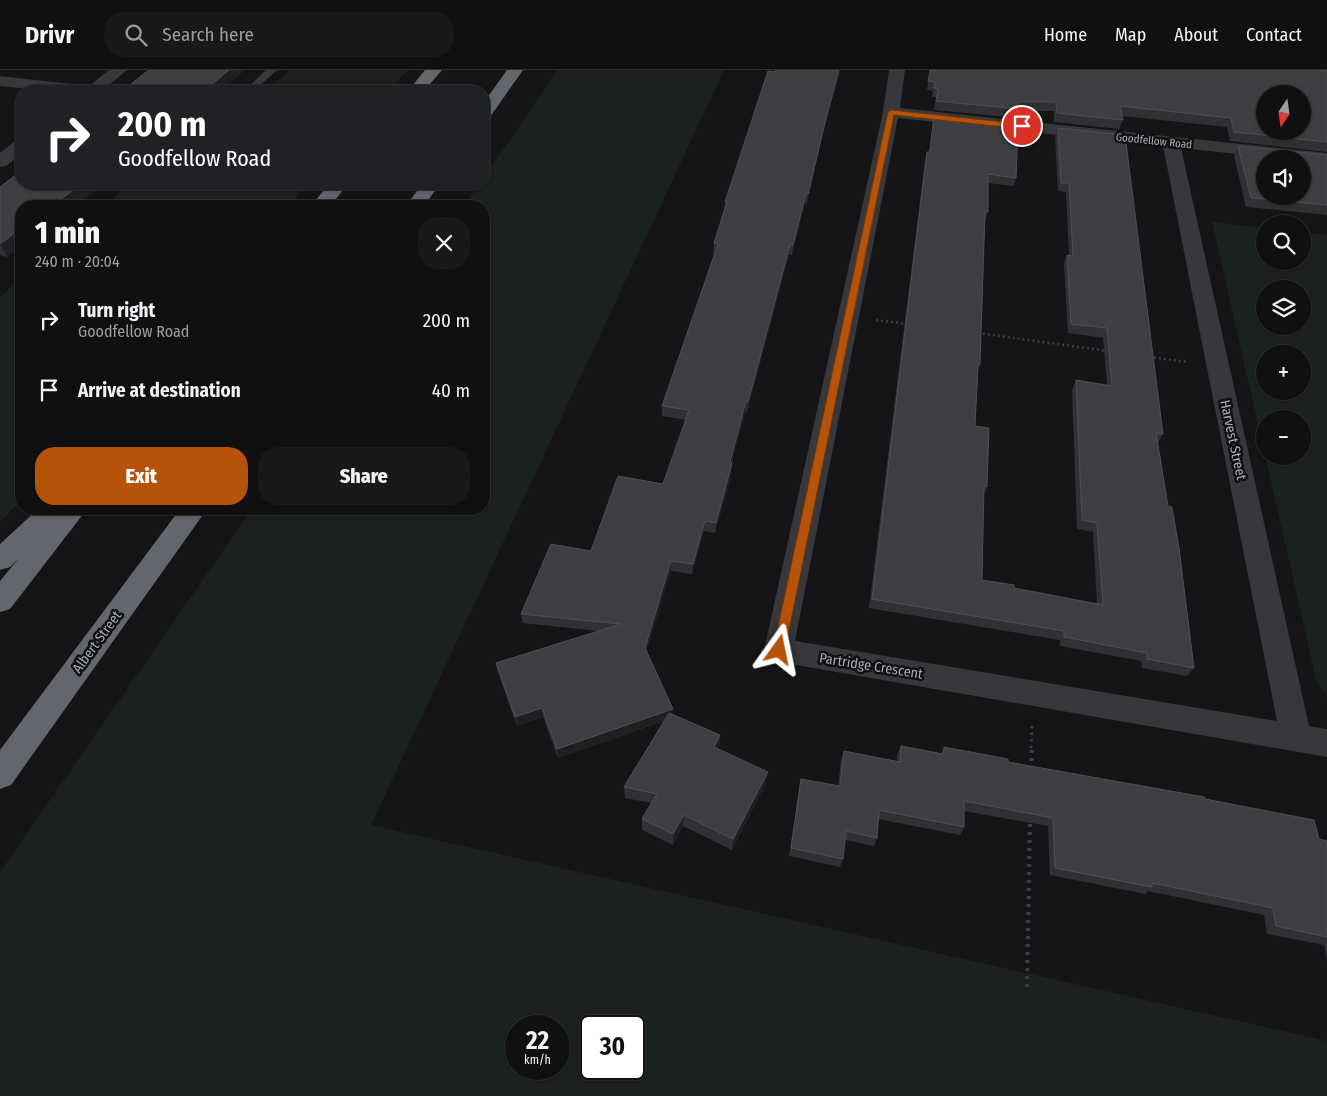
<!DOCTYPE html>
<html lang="en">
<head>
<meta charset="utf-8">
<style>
  :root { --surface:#101011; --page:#19191a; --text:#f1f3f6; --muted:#9c9d9f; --line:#303031; --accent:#b45309 }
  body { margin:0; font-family:"Fira Sans Condensed",sans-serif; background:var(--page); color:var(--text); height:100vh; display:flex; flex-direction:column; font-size:19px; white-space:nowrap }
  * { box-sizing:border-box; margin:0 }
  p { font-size:16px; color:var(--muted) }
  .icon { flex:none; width:28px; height:28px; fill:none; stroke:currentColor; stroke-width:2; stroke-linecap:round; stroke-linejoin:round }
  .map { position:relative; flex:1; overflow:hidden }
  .side { position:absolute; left:15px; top:130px; width:475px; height:315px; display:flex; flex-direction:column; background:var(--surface); border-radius:20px; box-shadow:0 1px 4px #0004,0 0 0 1px var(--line) }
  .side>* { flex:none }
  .guide { position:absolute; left:15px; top:15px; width:475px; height:105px; border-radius:20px; box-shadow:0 1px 4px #0004,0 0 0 1px var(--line); background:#202124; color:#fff; overflow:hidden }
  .needle { width:32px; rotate:193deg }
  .fabs { position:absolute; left:1256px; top:15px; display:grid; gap:10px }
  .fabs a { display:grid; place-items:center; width:55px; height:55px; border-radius:50%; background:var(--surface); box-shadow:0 1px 4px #0004,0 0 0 1px var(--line); font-size:25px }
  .speed { position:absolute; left:505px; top:945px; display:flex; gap:10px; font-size:25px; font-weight:700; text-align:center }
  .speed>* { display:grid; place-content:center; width:65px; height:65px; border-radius:50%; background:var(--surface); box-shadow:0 1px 4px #0004,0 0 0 1px var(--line); line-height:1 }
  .speed small { font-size:12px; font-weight:400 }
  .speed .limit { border:2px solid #111; border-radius:8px; background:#fff; color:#111 }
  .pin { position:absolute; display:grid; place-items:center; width:42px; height:42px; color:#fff; margin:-21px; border:2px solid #fff; border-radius:50%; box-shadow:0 1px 5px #0007 }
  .me { position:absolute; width:55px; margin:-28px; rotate:12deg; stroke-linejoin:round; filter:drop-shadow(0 0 4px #0008) }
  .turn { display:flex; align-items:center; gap:18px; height:105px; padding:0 20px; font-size:22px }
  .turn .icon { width:65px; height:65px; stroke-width:2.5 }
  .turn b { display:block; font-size:35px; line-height:42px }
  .round { display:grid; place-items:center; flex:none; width:52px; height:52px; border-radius:20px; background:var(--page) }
  .overview { display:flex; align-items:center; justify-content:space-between; height:85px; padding:0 20px }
  h1 { font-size:30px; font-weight:800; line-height:38px }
  .cta { display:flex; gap:10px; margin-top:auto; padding:10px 20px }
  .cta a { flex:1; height:58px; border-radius:20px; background:var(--accent); color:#fff; font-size:20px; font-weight:800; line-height:58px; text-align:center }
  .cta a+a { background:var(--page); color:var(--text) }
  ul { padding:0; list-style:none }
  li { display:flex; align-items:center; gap:15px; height:70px; padding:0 20px }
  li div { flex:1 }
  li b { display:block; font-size:19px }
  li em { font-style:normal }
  header { display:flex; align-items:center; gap:30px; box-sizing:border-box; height:70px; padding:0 25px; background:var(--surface); border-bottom:1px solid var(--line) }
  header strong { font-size:24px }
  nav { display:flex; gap:28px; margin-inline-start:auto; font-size:18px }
  .search { width:350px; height:45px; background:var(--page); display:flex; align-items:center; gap:12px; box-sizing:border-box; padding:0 18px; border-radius:20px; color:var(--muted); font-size:19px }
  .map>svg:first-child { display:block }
</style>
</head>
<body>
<header>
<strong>Drivr</strong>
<div class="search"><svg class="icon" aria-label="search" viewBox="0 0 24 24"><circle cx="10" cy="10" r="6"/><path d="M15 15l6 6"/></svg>Search here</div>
<nav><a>Home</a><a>Map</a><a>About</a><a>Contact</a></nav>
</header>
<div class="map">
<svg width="1327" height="1026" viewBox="0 0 1327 1026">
  <rect width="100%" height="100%" fill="#151517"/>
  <g fill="#1b211c" fill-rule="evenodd">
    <polygon points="290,0 408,0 389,21 268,21"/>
    <path d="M558,0h166l-353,755 956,216v55h-1327v-224l252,-363h232v-303h-21l16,-22h5v-7zM516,956h43v43h-43zM634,956v43h-43v-43z"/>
    <polygon points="130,114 308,114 288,136 104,136"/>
    <path d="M1212,152l53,6v33h37l1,-29 24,3v462l-10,-13zM1265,219h37v37h-37zM1265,284h37v37h-37zM1265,349h37v37h-37z"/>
    <polygon points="21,208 21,430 0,452 0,227"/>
  </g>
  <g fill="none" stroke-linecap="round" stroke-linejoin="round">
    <g stroke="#3c3f42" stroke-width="2.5" stroke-dasharray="2 3" stroke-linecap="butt">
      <polyline points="876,250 907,254"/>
      <polyline points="978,263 1108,281"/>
      <polyline points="1149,287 1187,292"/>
    </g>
    <polyline stroke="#3c3f42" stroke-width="3" stroke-dasharray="2.5 4" stroke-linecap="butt" points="1031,678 1032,656"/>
    <g stroke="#3c3f42" stroke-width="4" stroke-dasharray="3 5" stroke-linecap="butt">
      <polyline points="1031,699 1032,677"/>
      <polyline points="1027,917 1030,751"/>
    </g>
    <polygon fill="#36383b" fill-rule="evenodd" points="266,0 277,0 254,21 244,21"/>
    <g fill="#36383b" fill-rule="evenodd">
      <polygon points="109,0 127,0 102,21 50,21 0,16 0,6 89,16"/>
      <path d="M889,0h16l-5,38 427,45v10l-25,-2v-2h-18l-103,-11 128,578 18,3v28l-548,-95 -10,-4 -5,-8 119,-538zM898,48l265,28 114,575 -482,-80z"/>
      <polygon points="21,70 21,84 6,96 0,97 0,83 15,71"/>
    </g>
    <g fill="#63666c" fill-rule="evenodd">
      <polygon points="425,0 442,0 424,21 408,21"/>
      <polygon points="507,0 523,0 490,47 484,48 484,32"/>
      <polygon points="329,114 348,114 330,136 311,136"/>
      <polygon points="422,114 440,114 424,136 406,136"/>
      <polygon points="38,439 87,439 10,539 0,542 0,511 19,488 10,497 0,500 0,474"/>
      <polygon points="180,439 207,439 11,715 0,719 0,680"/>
    </g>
  </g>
  <g fill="#313135">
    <polygon points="930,0 1327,0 1327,82 1230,71 1227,57 1122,46 1123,50 1119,59 1054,52 1054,41 1018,41 1016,48 934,40 936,27 932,27 933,21 927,20"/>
    <polygon points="934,45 1016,108 1014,116 988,113 988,142 985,150 980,294 978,300 975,356 987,417 983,426 982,510 1014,518 1097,534 1093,462 1077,459 1072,320 1076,310 1107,315 1103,268 1068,263 1064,194 1067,185 1069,185 1066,122 1058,121 1055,66 1058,58 1163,364 1158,373 1194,598 1187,606 1142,598 1141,591 1060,576 1060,570 869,538 925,91 927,82 929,82"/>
    <polygon points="822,66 807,134 805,133 792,185 789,185 747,342 745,342 732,392 732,403 715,463 704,461 692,504 671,501 646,582 673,645 720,665 719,677 718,679 766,713 732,780 683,756 673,775 642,760 642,749 651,733 625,728 624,717 664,651 558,688 543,647 517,656 498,602 496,593 598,561 523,553 521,544 663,414 686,350 662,346 662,336 715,183 713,183 714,173 724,140 725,132"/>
    <polygon points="1238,76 1327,85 1327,145 1246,137 1234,86"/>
    <polygon points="21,114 104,114 74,136 21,136 7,187 0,185 0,117"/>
    <polygon points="901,676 941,684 944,677 1008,692 1205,729 1319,769 1327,771 1327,892 1324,875 1267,864 1264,845 1148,821 1145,824 1050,805 1048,756 964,741 964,757 960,765 878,749 877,768 874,776 845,770 843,789 840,797 789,786 801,709 838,716 841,690 844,681 897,692 897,685"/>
  </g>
  <g fill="#202023">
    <polygon points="229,0 245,0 221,21 204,21"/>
    <polygon points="839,0 840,0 822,66 807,134 808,124 824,57"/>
    <polygon points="82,114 104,114 74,136 51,136"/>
    <polygon points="806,123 805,133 792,185 793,175"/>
    <polygon points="21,158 21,176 7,187 0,174"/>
    <polygon points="790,175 789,185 747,342 748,332"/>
    <polygon points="746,331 745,342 729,402 730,392"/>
    <polygon points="732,393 732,403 715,463 716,453"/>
    <polygon points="705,451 704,461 692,504 693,494"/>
    <polygon points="671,491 671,501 645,587 645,578"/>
    <polygon points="542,638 543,647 517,656 515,647"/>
    <polygon points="673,639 673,648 558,688 557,679"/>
    <polygon points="720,665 719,677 713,689 714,677"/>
    <polygon points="768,702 766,713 732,780 733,769"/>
    <polygon points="684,745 683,756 673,775 673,764"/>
  </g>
  <g fill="#3e3f43" stroke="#4e5055" fill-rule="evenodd">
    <polygon points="149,0 229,0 204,21 122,21"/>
    <polygon points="776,0 839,0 824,57 808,124 806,123 793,175 790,175 748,332 746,331 730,392 732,393 716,453 705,451 693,494 671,491 645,578 673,639 557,679 542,638 515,647 496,593 621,554 521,544 551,474 591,481 618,406 663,414 689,340 662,336 718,174 714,173 727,132 725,132 768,1 775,2"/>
    <path d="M930,0h397v72l-93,-10 -3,-14 -111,-12 3,14 -66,-7 -1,-11h-38v7l-82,-8 2,-12 -4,-1 1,-6 -7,-1zM1265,24h37v37h-37z"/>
    <polygon points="934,45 1018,54 1016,108 988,104 988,142 985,141 980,294 978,294 975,356 989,358 987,417 984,416 982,510 1014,515 1014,518 1103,535 1097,453 1082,450 1076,310 1112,316 1107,258 1071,254 1067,185 1073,186 1069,113 1061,113 1058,58 1125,65 1163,364 1156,363 1168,436 1172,437 1179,478 1194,598 1147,589 1147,583 1064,567 1064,561 872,529 927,82 930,82"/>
    <path d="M1238,76l89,9v50l-76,-7zM1265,89h37v37h-37z"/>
    <polygon points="21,101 21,114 82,114 51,136 21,136 21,158 0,174 0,117"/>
    <polygon points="669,643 720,665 714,677 768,702 733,769 684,745 673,764 642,749 657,724 624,717"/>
    <polygon points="901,676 943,684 944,677 1008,689 1008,692 1204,727 1205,729 1314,750 1319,769 1327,771 1327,867 1276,856 1273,838 1152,813 1152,817 1055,798 1053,748 964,731 964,757 879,740 877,768 846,761 843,789 791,778 801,709 840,716 844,681 900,692"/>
  </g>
  <polygon fill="#b45309" stroke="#753606" points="891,40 1022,54 1025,56 1022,59 894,45 785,580 783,584 775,584 773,580 888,42"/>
  <g text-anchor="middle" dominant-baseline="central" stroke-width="5" stroke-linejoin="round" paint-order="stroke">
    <g font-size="11" fill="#a8adb6" stroke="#101012">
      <text transform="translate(1154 71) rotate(6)">Goodfellow Road</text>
    </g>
    <g font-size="14" fill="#a8adb6" stroke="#101012">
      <text transform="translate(1233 370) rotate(78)">Harvest Street</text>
      <text transform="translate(97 572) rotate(-54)">Albert Street</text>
      <text transform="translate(871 596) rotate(9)">Partridge Crescent</text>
    </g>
  </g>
</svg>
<div class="fabs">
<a><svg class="needle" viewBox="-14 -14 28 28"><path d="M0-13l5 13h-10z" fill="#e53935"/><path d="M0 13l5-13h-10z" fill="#9c9d9f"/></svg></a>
<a><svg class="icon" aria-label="sound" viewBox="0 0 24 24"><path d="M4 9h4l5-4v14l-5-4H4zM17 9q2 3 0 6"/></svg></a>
<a><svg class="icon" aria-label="search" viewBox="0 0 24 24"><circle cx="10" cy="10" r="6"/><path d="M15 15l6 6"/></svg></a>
<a><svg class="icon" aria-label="layers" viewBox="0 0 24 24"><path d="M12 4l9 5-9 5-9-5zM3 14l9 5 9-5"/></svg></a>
<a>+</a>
<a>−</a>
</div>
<div class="speed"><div>22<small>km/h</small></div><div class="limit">30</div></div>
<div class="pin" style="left:1022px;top:56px;background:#d93025"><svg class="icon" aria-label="arrive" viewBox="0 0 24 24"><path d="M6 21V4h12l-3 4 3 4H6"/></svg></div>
<svg class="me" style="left:779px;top:580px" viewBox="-20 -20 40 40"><path d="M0-17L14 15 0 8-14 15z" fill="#b45309" stroke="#fff" stroke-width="4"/></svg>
<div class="guide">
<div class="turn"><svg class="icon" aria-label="right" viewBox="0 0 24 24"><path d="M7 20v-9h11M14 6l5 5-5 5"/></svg><div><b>200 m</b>Goodfellow Road</div></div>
</div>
<section class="side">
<div class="overview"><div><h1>1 min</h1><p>240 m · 20:04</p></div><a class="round"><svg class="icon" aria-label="close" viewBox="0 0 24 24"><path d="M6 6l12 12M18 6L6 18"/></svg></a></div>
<ul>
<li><svg class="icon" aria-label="right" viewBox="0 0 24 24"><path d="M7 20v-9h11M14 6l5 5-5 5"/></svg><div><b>Turn right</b><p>Goodfellow Road</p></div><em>200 m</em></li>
<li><svg class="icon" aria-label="arrive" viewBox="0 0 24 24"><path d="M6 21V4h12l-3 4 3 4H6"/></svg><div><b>Arrive at destination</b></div><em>40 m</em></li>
</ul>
<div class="cta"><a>Exit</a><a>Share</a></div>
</section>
</div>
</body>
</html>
